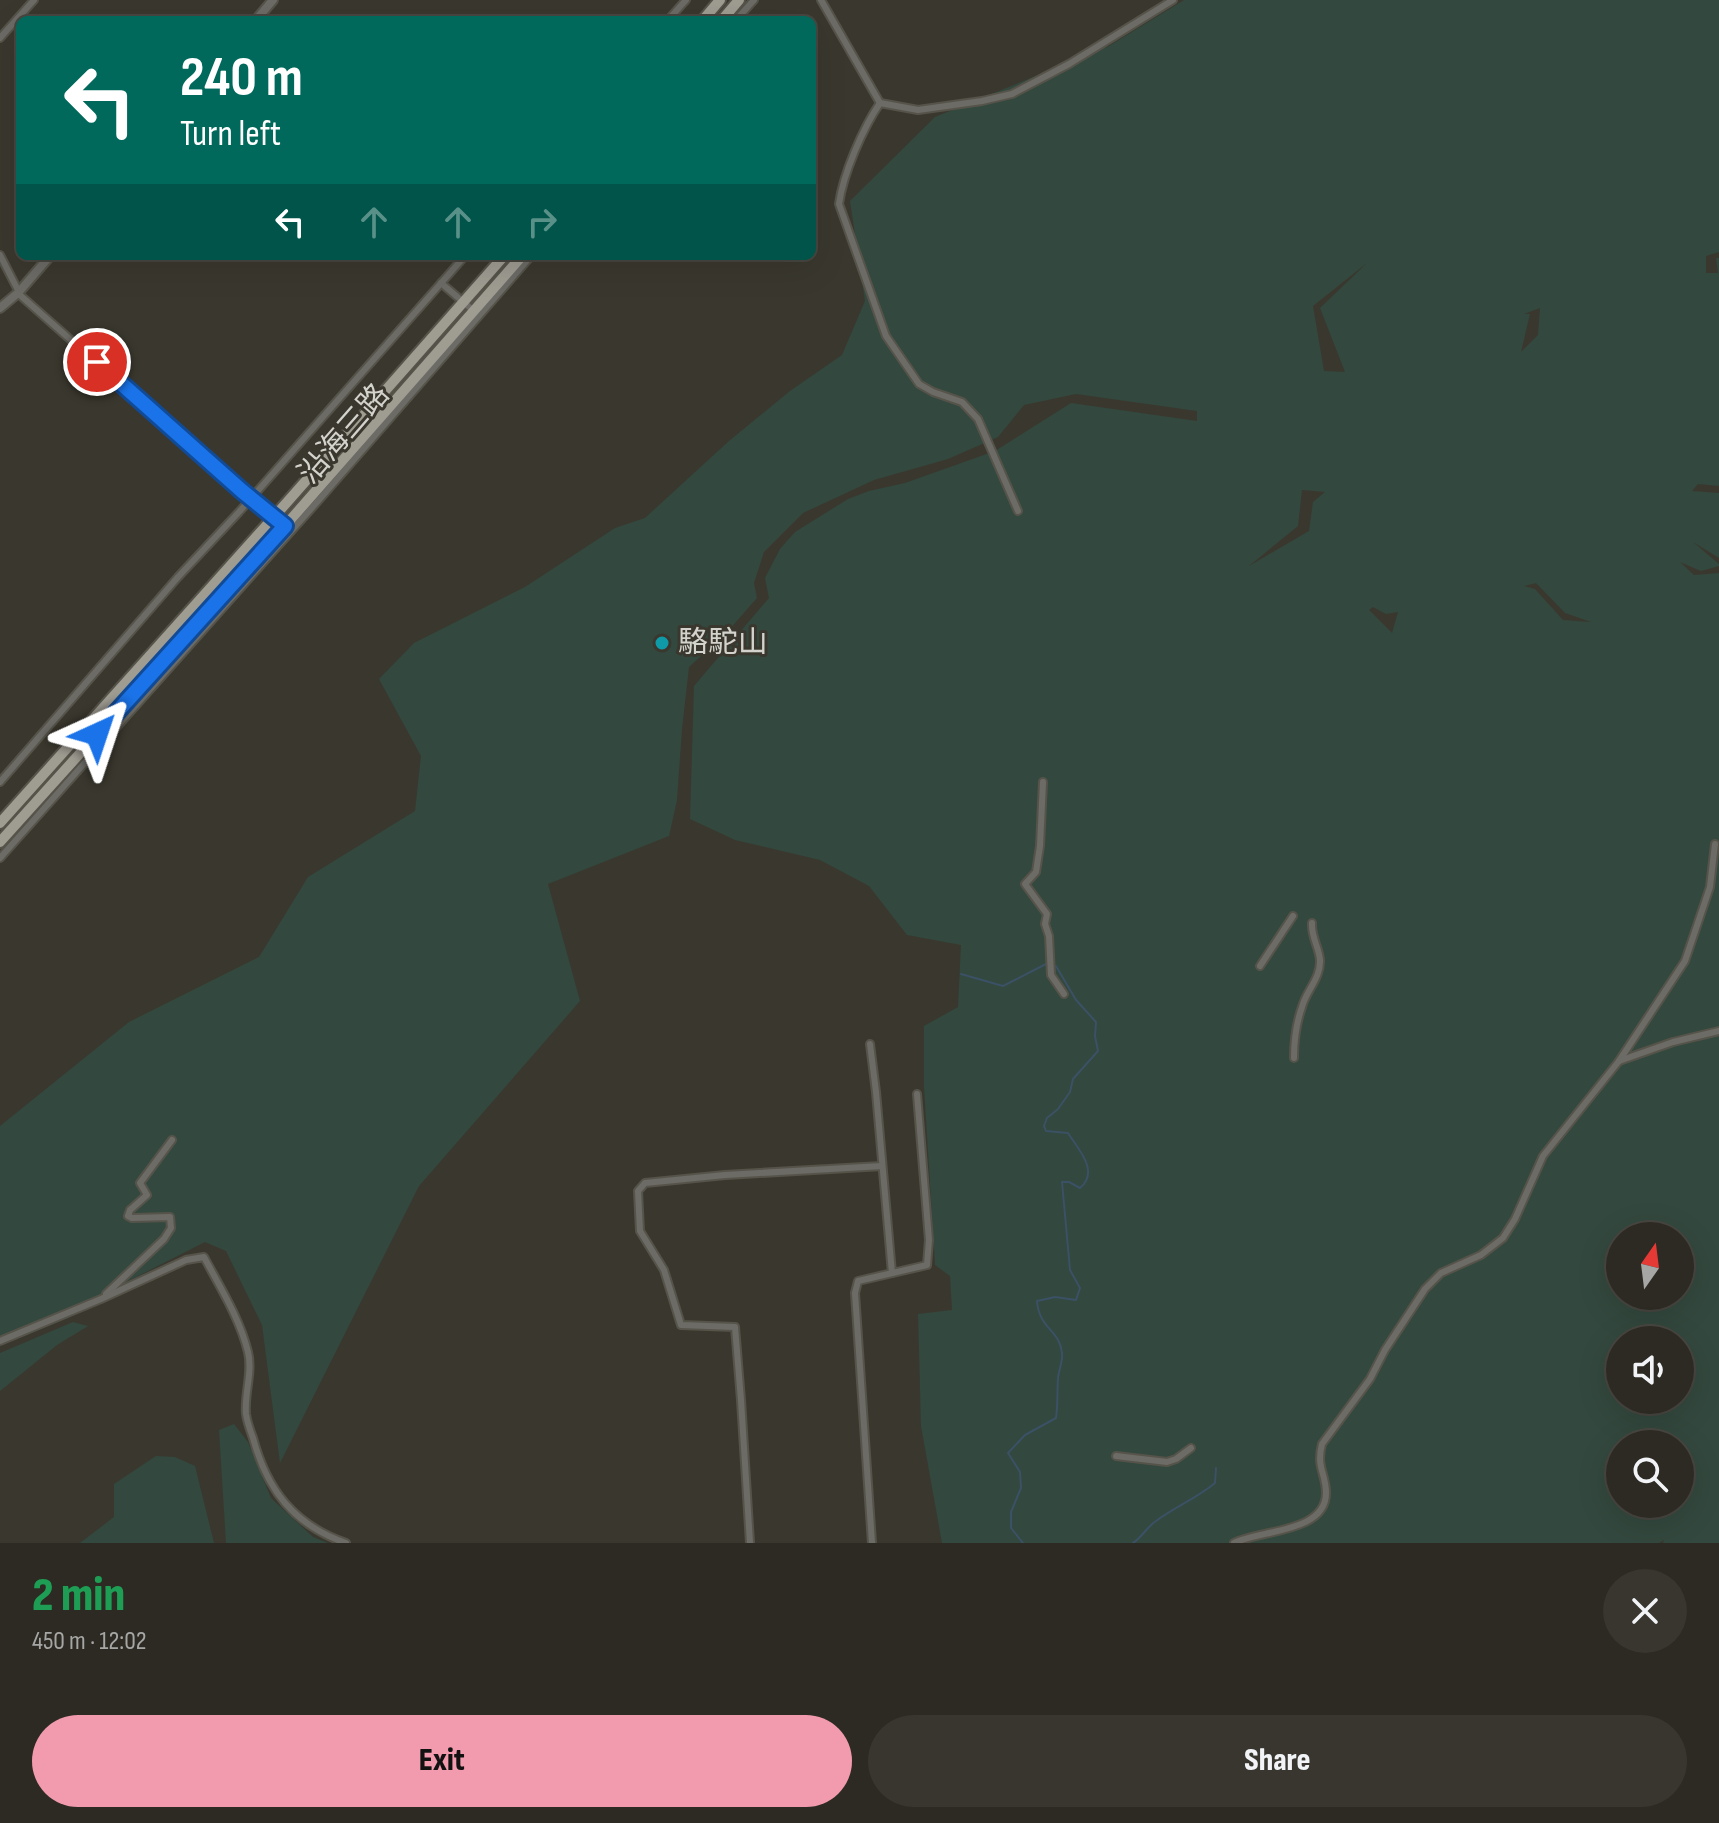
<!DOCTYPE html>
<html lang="en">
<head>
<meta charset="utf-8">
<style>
  :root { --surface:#2c2a22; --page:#38362f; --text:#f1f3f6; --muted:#a6a7a5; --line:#484640; --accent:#f29aae }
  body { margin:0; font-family:"Sofia Sans Condensed","Noto Sans TC",sans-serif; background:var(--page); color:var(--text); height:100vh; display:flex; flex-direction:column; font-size:30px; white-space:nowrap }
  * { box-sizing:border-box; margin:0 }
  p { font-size:26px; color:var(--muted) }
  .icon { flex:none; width:44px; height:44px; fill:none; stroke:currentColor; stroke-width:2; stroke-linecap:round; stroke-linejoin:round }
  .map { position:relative; height:1543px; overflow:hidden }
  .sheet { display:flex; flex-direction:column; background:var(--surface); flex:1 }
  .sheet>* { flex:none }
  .top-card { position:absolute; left:16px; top:16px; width:800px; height:244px; border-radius:12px; box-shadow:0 8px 32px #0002,0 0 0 2px var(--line); background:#00695c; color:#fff; overflow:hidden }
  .needle { width:52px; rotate:14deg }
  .buttons { position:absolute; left:1606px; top:1222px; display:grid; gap:16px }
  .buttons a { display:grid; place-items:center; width:88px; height:88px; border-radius:50%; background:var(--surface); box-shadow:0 8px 32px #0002,0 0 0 2px var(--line); font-size:40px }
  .pin { position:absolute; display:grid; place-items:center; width:68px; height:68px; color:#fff; margin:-34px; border:4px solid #fff; border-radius:50%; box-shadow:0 2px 8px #0007 }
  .me { position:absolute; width:88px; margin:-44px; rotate:42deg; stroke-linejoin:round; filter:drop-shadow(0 0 6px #0008) }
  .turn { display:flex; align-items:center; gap:28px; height:168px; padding:0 32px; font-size:36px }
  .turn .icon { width:104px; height:104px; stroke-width:2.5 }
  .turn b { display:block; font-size:56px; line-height:68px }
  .lanes { display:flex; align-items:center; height:76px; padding:0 32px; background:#0003; justify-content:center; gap:40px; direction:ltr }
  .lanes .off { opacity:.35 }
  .round { display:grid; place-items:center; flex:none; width:84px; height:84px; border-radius:42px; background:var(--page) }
  .summary { display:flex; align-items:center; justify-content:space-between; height:136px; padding:0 32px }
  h1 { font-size:48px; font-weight:800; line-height:60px; color:#1e9e55 }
  .primary-button { display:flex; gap:16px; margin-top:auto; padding:16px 32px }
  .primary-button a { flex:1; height:92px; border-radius:48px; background:var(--accent); color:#111; font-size:32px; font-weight:800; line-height:92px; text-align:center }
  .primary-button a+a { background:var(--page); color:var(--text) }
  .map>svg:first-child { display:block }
</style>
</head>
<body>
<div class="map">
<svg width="1719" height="1543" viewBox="0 0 1719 1543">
  <rect width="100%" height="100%" fill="#3a382e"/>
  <g fill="#33483e" fill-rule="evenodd">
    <path d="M1184,0h535v252l-13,4v17h12l-2,-15h3v228l-21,-2 -6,7 27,2v65l-26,-16 26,22v2l-18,5 -21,-9 14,13 25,-2v970h-56l1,-3 -5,3h-717l-21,-117 -3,-112 34,-4 -2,-34 -15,-11 -11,-178v-61l34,-19 3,-62 -54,-10 -38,-49 -49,-26 -85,-20 -45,-21 4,-133 75,-88 -4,-20 15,-29 15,-17 53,-33 21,-8 36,-8 90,-32 76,-48 126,18v-10l-121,-17 -52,11 -26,32 -50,22 -74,21 -71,33 -39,39 -10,31 3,15 -29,33 -39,36 -7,62 -5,71 -8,36 -121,48 32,117 -161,185 -139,277 -18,-138 -36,-74 -21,-9 -116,59 -89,36v-211l129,-104 130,-65 49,-80 107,-66 6,-55 -42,-77 35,-36 111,-56 90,-59 30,-10 84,-77 61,-50 52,-36 23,-54 -15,-100 85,-84 174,-71zM1367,263l-47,45 25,64 -21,-1 -11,-65zM1540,308l-2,27 -17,17 9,-38h-6zM1302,490l23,2 -12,10 -4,29 -60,35 49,-40zM1536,583l29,30 26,9 -28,-2 -28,-31 -11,-3zM1373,607l13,7 12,-2 -6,21 -23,-23zM1620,1236h60v60h-60zM1620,1340h60v60h-60zM1620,1444h60v60h-60z"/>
    <polygon points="73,1322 88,1326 57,1345 0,1391 0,1353"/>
    <polygon points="234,1424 248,1442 271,1498 313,1537 328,1543 226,1543 219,1430"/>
    <polygon points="156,1456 175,1457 195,1466 214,1543 80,1543 114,1517 114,1484"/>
  </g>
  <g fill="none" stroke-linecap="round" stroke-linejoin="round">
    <g stroke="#3b5165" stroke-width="2">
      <polyline points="961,974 1003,986 1046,964"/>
      <path d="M1023,1543l-12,-15v-16l10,-24 -1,-16 -12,-19 17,-18 31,-17c2,-13 1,-26 2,-40 1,-8 5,-18 4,-25 -2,-23 -23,-24 -25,-52l18,-4 21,3 4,-12 -10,-18 -8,-88h7l11,6c20,-17 -2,-39 -12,-55l-22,-2 -2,-5 3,-8 11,-9 12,-17 3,-13 25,-28 -3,-15 1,-14 -20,-22 -20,-34"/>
      <path d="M1133,1543c9,-6 14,-16 23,-22 19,-14 41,-23 59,-38l1,-15"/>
    </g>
    <defs>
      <g id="minor">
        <polyline points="821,0 880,103"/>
        <polyline points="668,20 686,0"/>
        <polyline points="736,20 754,0"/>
        <polyline points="0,38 34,0"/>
        <polyline points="0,255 21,296 242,491 285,526"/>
        <polyline points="441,283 475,312"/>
        <path d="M1018,511l-40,-92 -16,-17 -29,-10 -14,-8 -33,-48 -47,-132c4,-30 24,-76 41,-101l38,7 64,-9 30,-7 57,-30 104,-64"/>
        <polyline points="0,782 178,577 239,512 465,256"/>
        <polyline points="1043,782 1040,846 1036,872 1025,884 1047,914 1045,924 1049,936 1051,975 1064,994"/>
        <polyline points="0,858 318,501 531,256"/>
        <polyline points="1260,966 1293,916"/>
        <polyline points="870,1044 876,1092 892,1273"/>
        <path d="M1294,1058c0,-18 2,-34 8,-51 4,-16 19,-29 18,-47 -1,-13 -9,-23 -8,-37"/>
        <polyline points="1619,1061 1685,961 1710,887 1715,844"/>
        <polyline points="106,1294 164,1239 171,1228 170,1217 132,1218 128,1216 130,1210 147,1195 140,1183 172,1140"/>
        <path d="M0,1341l101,-42 85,-39 18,-3c16,30 36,62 44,95 5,20 -4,42 -2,62 1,8 4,16 7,24 14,52 41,87 93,105"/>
        <polyline points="1116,1456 1167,1462 1176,1459 1191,1448"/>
        <polyline points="750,1543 741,1400 735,1327 681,1325 664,1270 640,1231 638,1191 645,1183 725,1175 882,1166"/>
        <polyline points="872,1543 855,1293 858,1281 927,1265 929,1240 917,1094"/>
        <path d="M1234,1543c25,-13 92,-10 92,-50 0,-20 -10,-25 -4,-49l48,-65 15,-29 40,-61 16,-16 40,-18 22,-17 12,-19 28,-63 76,-95 54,-19 46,-11"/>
      </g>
      <g id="tertiary">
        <polyline points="256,20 273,0"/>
        <polyline points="0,308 18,293 50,256"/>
      </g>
      <g id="primary">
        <polyline points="703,20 720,0"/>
        <polyline points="722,20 739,0"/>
        <polyline points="0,823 274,517 504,256"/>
        <polyline points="0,842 285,526 522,256"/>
      </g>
    </defs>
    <use href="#minor" stroke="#56544a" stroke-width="10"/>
    <use href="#tertiary" stroke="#56544a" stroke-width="12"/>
    <use href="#primary" stroke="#56544a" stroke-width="14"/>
    <use href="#minor" stroke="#6c6b66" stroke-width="6"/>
    <use href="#tertiary" stroke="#6c6b66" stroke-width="8"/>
    <use href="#primary" stroke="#9f9c92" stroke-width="10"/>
  </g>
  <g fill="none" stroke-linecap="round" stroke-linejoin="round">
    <defs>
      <polyline id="route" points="97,362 242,491 285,526 97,734"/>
    </defs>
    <use href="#route" stroke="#114b97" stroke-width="20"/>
    <use href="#route" stroke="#1a73e8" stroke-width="14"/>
  </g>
  <circle fill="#0f9aa8" stroke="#3a382e" stroke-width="3" cx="662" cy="643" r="8"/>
  <g text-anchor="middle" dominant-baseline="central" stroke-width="6" stroke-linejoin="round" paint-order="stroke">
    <g font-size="30" fill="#d3d2cc" stroke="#3a382e">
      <text transform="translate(344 434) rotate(-49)">沿海三路</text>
    </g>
    <g font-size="30" fill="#d3d2cc" stroke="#3a382e" text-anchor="start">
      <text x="678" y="643">駱駝山</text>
    </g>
  </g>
</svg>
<div class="buttons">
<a><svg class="needle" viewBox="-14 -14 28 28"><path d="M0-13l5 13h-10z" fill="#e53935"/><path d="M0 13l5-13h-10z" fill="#a6a7a5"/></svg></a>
<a><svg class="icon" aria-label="sound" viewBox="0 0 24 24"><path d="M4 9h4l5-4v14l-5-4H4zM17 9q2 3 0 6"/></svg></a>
<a><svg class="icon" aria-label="search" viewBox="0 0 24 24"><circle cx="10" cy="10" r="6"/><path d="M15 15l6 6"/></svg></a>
</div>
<div class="pin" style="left:97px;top:362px;background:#d93025"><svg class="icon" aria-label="arrive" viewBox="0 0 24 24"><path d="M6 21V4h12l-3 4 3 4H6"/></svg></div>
<svg class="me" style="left:97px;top:734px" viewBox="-20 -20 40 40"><path d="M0-17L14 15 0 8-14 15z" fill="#1a73e8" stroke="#fff" stroke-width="4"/></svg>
<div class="top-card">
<div class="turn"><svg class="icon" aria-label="left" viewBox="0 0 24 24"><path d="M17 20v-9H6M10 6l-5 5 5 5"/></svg><div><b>240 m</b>Turn left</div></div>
<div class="lanes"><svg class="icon" aria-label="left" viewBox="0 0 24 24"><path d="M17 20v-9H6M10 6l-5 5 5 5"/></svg><svg class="icon off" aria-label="ahead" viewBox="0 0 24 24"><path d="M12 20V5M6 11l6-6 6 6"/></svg><svg class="icon off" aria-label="ahead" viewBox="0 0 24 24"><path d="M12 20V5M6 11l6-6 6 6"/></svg><svg class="icon off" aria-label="right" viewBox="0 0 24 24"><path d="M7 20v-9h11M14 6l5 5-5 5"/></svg></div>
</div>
</div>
<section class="sheet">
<div class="summary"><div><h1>2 min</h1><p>450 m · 12:02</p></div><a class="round"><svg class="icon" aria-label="close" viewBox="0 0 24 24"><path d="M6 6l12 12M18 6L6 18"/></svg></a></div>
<div class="primary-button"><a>Exit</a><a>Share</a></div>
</section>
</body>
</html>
